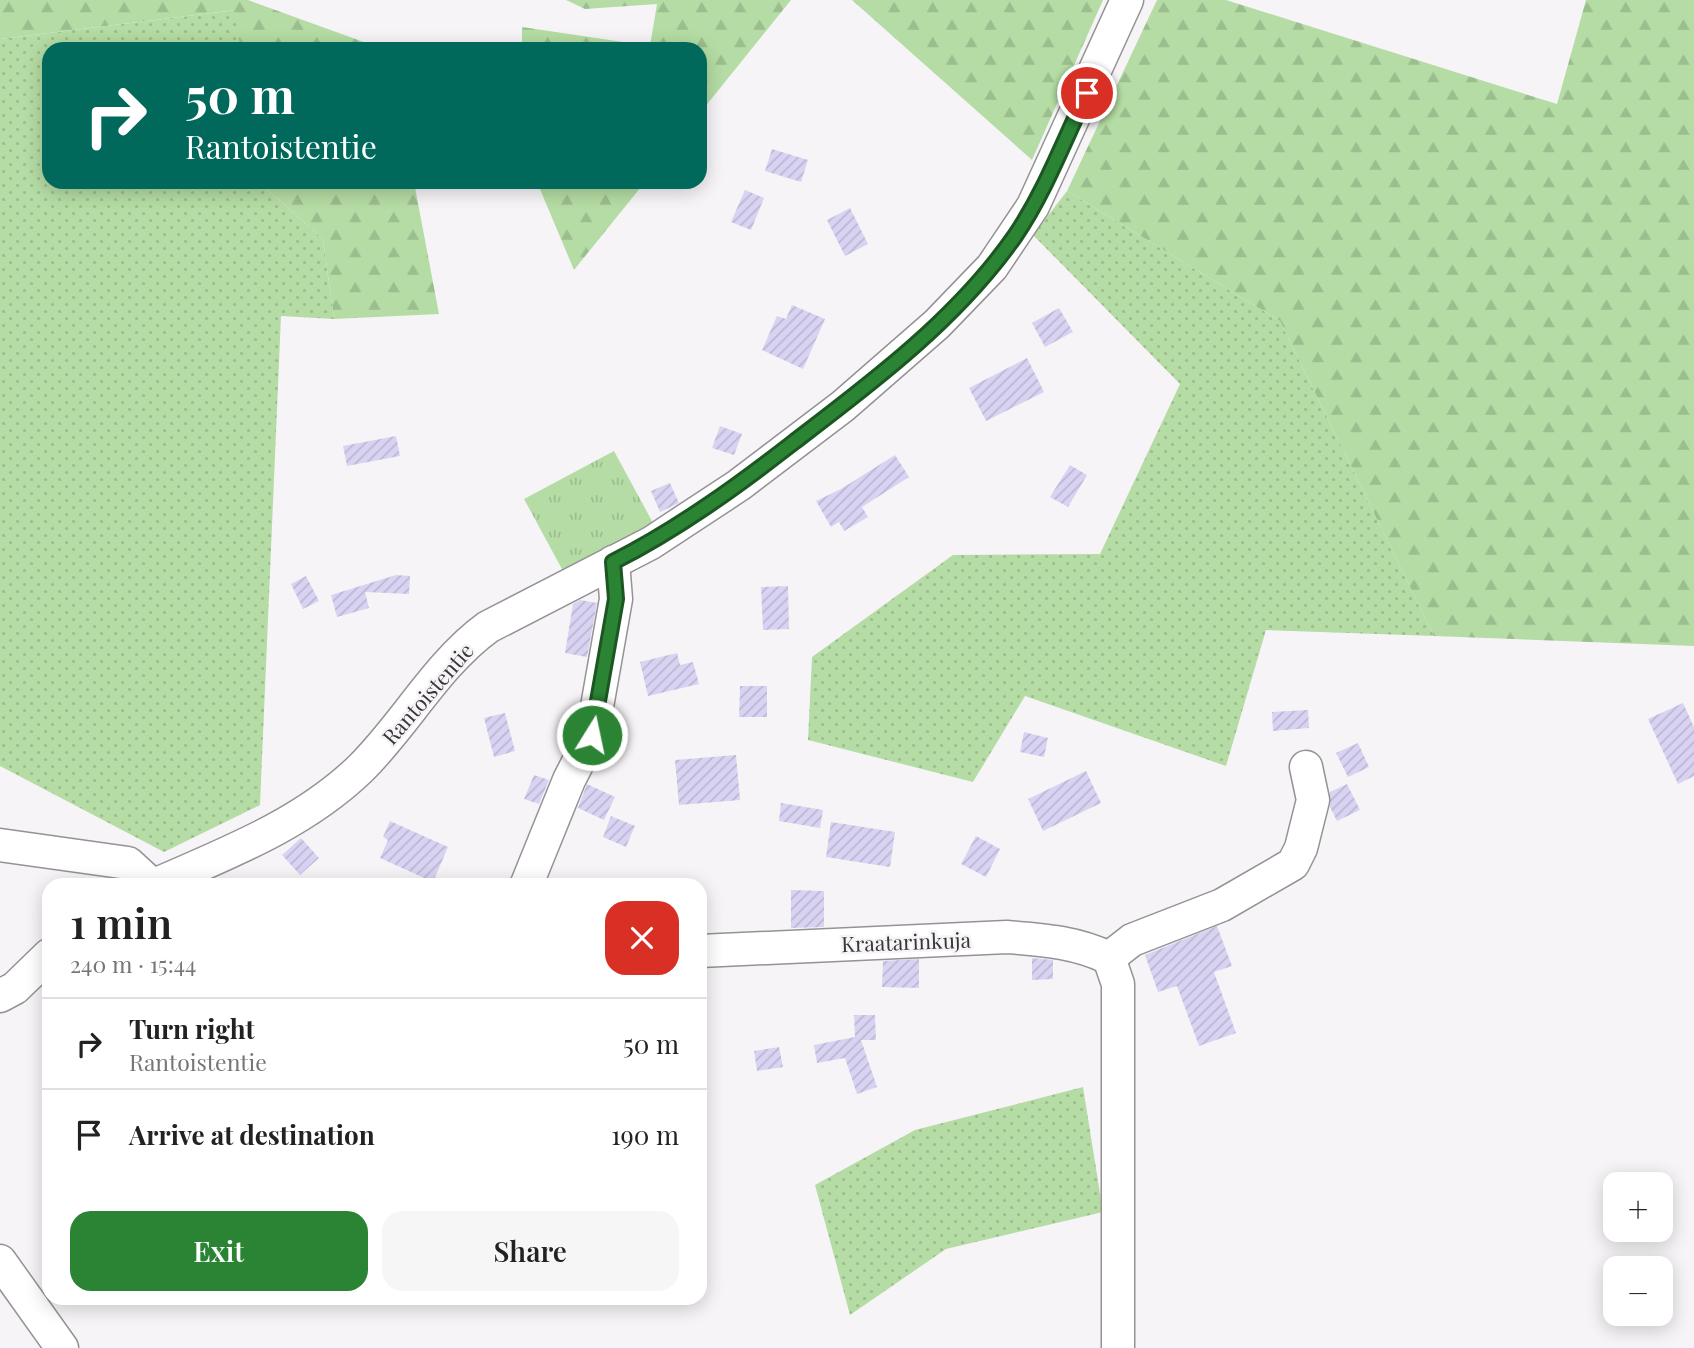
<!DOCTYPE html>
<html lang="en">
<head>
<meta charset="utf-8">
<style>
  :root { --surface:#fff; --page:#f6f6f6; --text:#222; --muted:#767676; --line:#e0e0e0; --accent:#2b8434 }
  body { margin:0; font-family:"Playfair Display",serif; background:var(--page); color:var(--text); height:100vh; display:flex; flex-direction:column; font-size:26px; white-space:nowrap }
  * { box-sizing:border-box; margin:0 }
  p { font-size:23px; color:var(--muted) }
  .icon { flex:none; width:38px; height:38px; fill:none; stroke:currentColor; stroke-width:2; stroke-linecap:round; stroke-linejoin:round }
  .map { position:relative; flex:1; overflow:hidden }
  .drawer { position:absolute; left:42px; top:878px; width:665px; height:427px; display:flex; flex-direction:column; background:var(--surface); border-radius:21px; box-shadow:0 4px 18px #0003 }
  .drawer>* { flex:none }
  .top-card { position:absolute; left:42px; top:42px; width:665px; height:147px; border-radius:21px; box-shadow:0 4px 18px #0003; background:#00695c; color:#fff; overflow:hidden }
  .buttons { position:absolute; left:1603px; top:1172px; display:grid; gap:14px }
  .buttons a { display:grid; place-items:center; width:70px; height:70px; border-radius:14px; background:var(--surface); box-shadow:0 4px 18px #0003; font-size:35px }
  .pin { position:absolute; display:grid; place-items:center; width:60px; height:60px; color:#fff; margin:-30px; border:4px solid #fff; border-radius:50%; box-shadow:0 2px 7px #0007 }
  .me { position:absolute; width:77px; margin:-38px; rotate:10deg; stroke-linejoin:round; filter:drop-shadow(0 0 5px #0008) }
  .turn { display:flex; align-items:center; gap:24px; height:147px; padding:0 28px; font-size:32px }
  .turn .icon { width:91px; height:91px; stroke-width:2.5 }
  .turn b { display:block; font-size:49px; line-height:60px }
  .round { display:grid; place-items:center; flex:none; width:74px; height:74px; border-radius:21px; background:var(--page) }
  .overview { display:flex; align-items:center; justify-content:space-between; height:119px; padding:0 28px }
  h1 { font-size:42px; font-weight:600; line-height:52px }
  .primary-button { display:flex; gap:14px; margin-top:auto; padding:14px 28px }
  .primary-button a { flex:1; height:80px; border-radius:21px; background:var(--accent); color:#fff; font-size:28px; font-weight:600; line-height:80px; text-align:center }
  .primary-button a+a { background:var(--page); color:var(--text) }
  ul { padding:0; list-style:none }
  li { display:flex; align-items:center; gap:21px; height:91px; padding:0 28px; border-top:2px solid var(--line) }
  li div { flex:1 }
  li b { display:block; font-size:26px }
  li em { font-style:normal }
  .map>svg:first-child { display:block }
</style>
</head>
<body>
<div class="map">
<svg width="1694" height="1348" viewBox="0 0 1694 1348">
  <defs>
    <pattern id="grass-dots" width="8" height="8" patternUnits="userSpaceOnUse" patternTransform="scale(1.75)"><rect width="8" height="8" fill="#b5dca4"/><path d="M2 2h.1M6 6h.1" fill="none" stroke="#9cbd8e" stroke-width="1.8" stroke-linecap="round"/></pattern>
    <pattern id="forest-firs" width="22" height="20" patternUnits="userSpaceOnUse" patternTransform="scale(1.75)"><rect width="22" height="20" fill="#b5dca4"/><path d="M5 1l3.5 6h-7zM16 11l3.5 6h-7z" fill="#9cbd8e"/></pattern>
    <pattern id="park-tufts" width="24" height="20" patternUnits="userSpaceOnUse" patternTransform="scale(1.75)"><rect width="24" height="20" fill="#b5dca4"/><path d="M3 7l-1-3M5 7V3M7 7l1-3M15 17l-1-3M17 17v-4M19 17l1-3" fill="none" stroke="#9cbd8e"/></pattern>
    <pattern id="building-hatch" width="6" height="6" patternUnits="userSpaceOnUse" patternTransform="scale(1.75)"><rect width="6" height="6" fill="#d9d3f3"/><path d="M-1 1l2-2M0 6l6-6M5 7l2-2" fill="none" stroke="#bbb6d1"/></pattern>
  </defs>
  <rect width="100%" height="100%" fill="#f7f4f8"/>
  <g fill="url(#grass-dots)">
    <polygon points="237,10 240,49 49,49 49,182 259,182 323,239 334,319 281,316 260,805 164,852 0,766 0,39"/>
    <polygon points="1067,191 1280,321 1434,636 1266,630 1226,766 1025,696 973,782 808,740 812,657 953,555 1100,554 1180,384 1033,235"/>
    <polygon points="1083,1087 1103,1212 946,1249 850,1315 815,1185 915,1130"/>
  </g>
  <g fill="url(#forest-firs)">
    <polygon points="0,0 248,0 383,49 240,49 236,10 0,39"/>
    <polygon points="566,0 791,0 700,113 700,49 522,49 522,27 650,46 657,4 585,9"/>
    <polygon points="852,0 1103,0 1032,160"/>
    <polygon points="1157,0 1226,0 1557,104 1586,0 1694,0 1694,646 1434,636 1280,321 1067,191"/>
    <polygon points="259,182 414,182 439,314 334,319 323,239"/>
    <polygon points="537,182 645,182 574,270"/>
  </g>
  <polygon fill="url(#park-tufts)" points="614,451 653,523 563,571 524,499"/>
  <g fill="url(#building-hatch)">
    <polygon points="772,149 808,160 801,182 765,171"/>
    <polygon points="745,190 764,198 751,230 731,222"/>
    <polygon points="850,208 868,244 845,256 827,220"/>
    <polygon points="792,305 825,319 803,369 762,350 777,316 786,319"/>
    <polygon points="1059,308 1073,332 1045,347 1032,323"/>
    <polygon points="1027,358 1044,392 986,421 969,388"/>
    <polygon points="720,426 742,434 734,455 712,448"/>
    <polygon points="396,436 400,456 347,466 343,446"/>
    <polygon points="895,455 909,477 862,507 868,517 844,531 839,522 831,527 816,501 841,489"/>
    <polygon points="1070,465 1087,475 1068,507 1050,497"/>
    <polygon points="670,483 679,503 660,512 651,491"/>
    <polygon points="396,575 410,576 409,594 365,592 369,608 337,617 331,595"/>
    <polygon points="306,576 319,601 303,609 291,584"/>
    <polygon points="788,586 789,629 763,630 761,587"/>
    <polygon points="580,600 597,603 587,657 565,653 573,604"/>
    <polygon points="677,653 680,665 693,662 699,684 648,696 640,662"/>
    <polygon points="740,686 767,686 767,717 739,717"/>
    <polygon points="1683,703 1694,727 1694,776 1678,784 1648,719"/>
    <polygon points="1308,710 1309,728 1273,731 1272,712"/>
    <polygon points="505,713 515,751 494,757 484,718"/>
    <polygon points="1024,732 1048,738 1044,757 1020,752"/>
    <polygon points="1358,743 1369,767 1348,777 1336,753"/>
    <polygon points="736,755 740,800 679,805 675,760"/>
    <polygon points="1086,771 1101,803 1043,831 1028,799"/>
    <polygon points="534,775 549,780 539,804 524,799"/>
    <polygon points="587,784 615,797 604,820 578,808"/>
    <polygon points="1347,784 1360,810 1337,821 1330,807 1330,792"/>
    <polygon points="781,803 823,810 820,828 779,821"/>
    <polygon points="611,816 635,826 626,847 603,837"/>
    <polygon points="390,821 448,847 433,882 380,858 388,840 383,837"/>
    <polygon points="831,822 895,832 890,867 826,857"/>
    <polygon points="976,836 1000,849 986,877 961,864"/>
    <polygon points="301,838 319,858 300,875 282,855"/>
    <polygon points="791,890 824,891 824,927 791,928"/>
    <polygon points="1217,926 1232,966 1214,972 1236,1033 1199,1046 1177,986 1158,992 1145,955"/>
    <polygon points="1032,958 1053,960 1053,979 1032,980"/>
    <polygon points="919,959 919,988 882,987 883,961"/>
    <polygon points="854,1015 875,1015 876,1040 861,1040 877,1087 857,1094 845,1058 817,1063 814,1045 855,1037"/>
    <polygon points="779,1047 783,1067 757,1071 754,1051"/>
  </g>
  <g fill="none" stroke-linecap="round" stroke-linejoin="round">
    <defs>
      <g id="minor">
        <polyline points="0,845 128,863 153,886"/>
        <path d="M152,886c73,-32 150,-61 208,-117 45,-44 76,-104 128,-142l163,-84 88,-58 104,-79 94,-82 55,-57 41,-61 94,-206"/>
        <polyline points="526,886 569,780 592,735 616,599 613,562"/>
        <path d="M700,951l307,-14c37,3 69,5 102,21l23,-18 90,-35 71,-41 8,-16 12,-48 -7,-33"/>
        <polyline points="1109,958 1118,984 1118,1348"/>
        <polyline points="0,996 15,988 49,955"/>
        <polyline points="0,1261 62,1348"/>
      </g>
    </defs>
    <use href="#minor" stroke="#959296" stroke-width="35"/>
    <use href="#minor" stroke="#fff" stroke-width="32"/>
  </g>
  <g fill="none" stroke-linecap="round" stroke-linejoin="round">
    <defs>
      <path id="route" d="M592,735l24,-136 -3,-37c65,-33 123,-75 181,-120 79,-60 164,-124 221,-206 30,-44 49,-96 72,-143"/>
    </defs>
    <use href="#route" stroke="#1c5622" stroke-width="18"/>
    <use href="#route" stroke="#2b8434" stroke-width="12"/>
  </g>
  <g text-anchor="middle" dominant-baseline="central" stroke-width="5" stroke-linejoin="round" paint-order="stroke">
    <g font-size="21" fill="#383738" stroke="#f7f4f8">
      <text transform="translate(427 693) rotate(-49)">Rantoistentie</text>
      <text transform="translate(906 941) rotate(-2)">Kraatarinkuja</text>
    </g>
  </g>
</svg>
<div class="buttons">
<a>+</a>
<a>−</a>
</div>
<div class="pin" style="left:1087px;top:93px;background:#d93025"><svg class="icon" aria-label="arrive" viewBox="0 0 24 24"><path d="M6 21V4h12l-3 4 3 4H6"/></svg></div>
<svg class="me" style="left:592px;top:735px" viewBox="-20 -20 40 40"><circle r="17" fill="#2b8434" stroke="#fff" stroke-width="3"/><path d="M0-11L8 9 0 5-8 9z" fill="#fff"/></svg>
<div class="top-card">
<div class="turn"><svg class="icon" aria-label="right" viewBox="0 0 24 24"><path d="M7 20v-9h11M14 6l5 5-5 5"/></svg><div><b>50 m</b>Rantoistentie</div></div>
</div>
<section class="drawer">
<div class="overview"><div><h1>1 min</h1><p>240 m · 15:44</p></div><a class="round" style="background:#d93025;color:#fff"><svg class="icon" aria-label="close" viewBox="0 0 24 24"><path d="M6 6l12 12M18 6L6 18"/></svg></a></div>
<ul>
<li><svg class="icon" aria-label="right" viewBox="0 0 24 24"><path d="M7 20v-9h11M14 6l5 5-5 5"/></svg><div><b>Turn right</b><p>Rantoistentie</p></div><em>50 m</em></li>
<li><svg class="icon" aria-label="arrive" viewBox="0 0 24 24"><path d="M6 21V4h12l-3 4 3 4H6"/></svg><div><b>Arrive at destination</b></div><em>190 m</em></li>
</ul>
<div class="primary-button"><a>Exit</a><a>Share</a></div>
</section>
</div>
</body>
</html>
